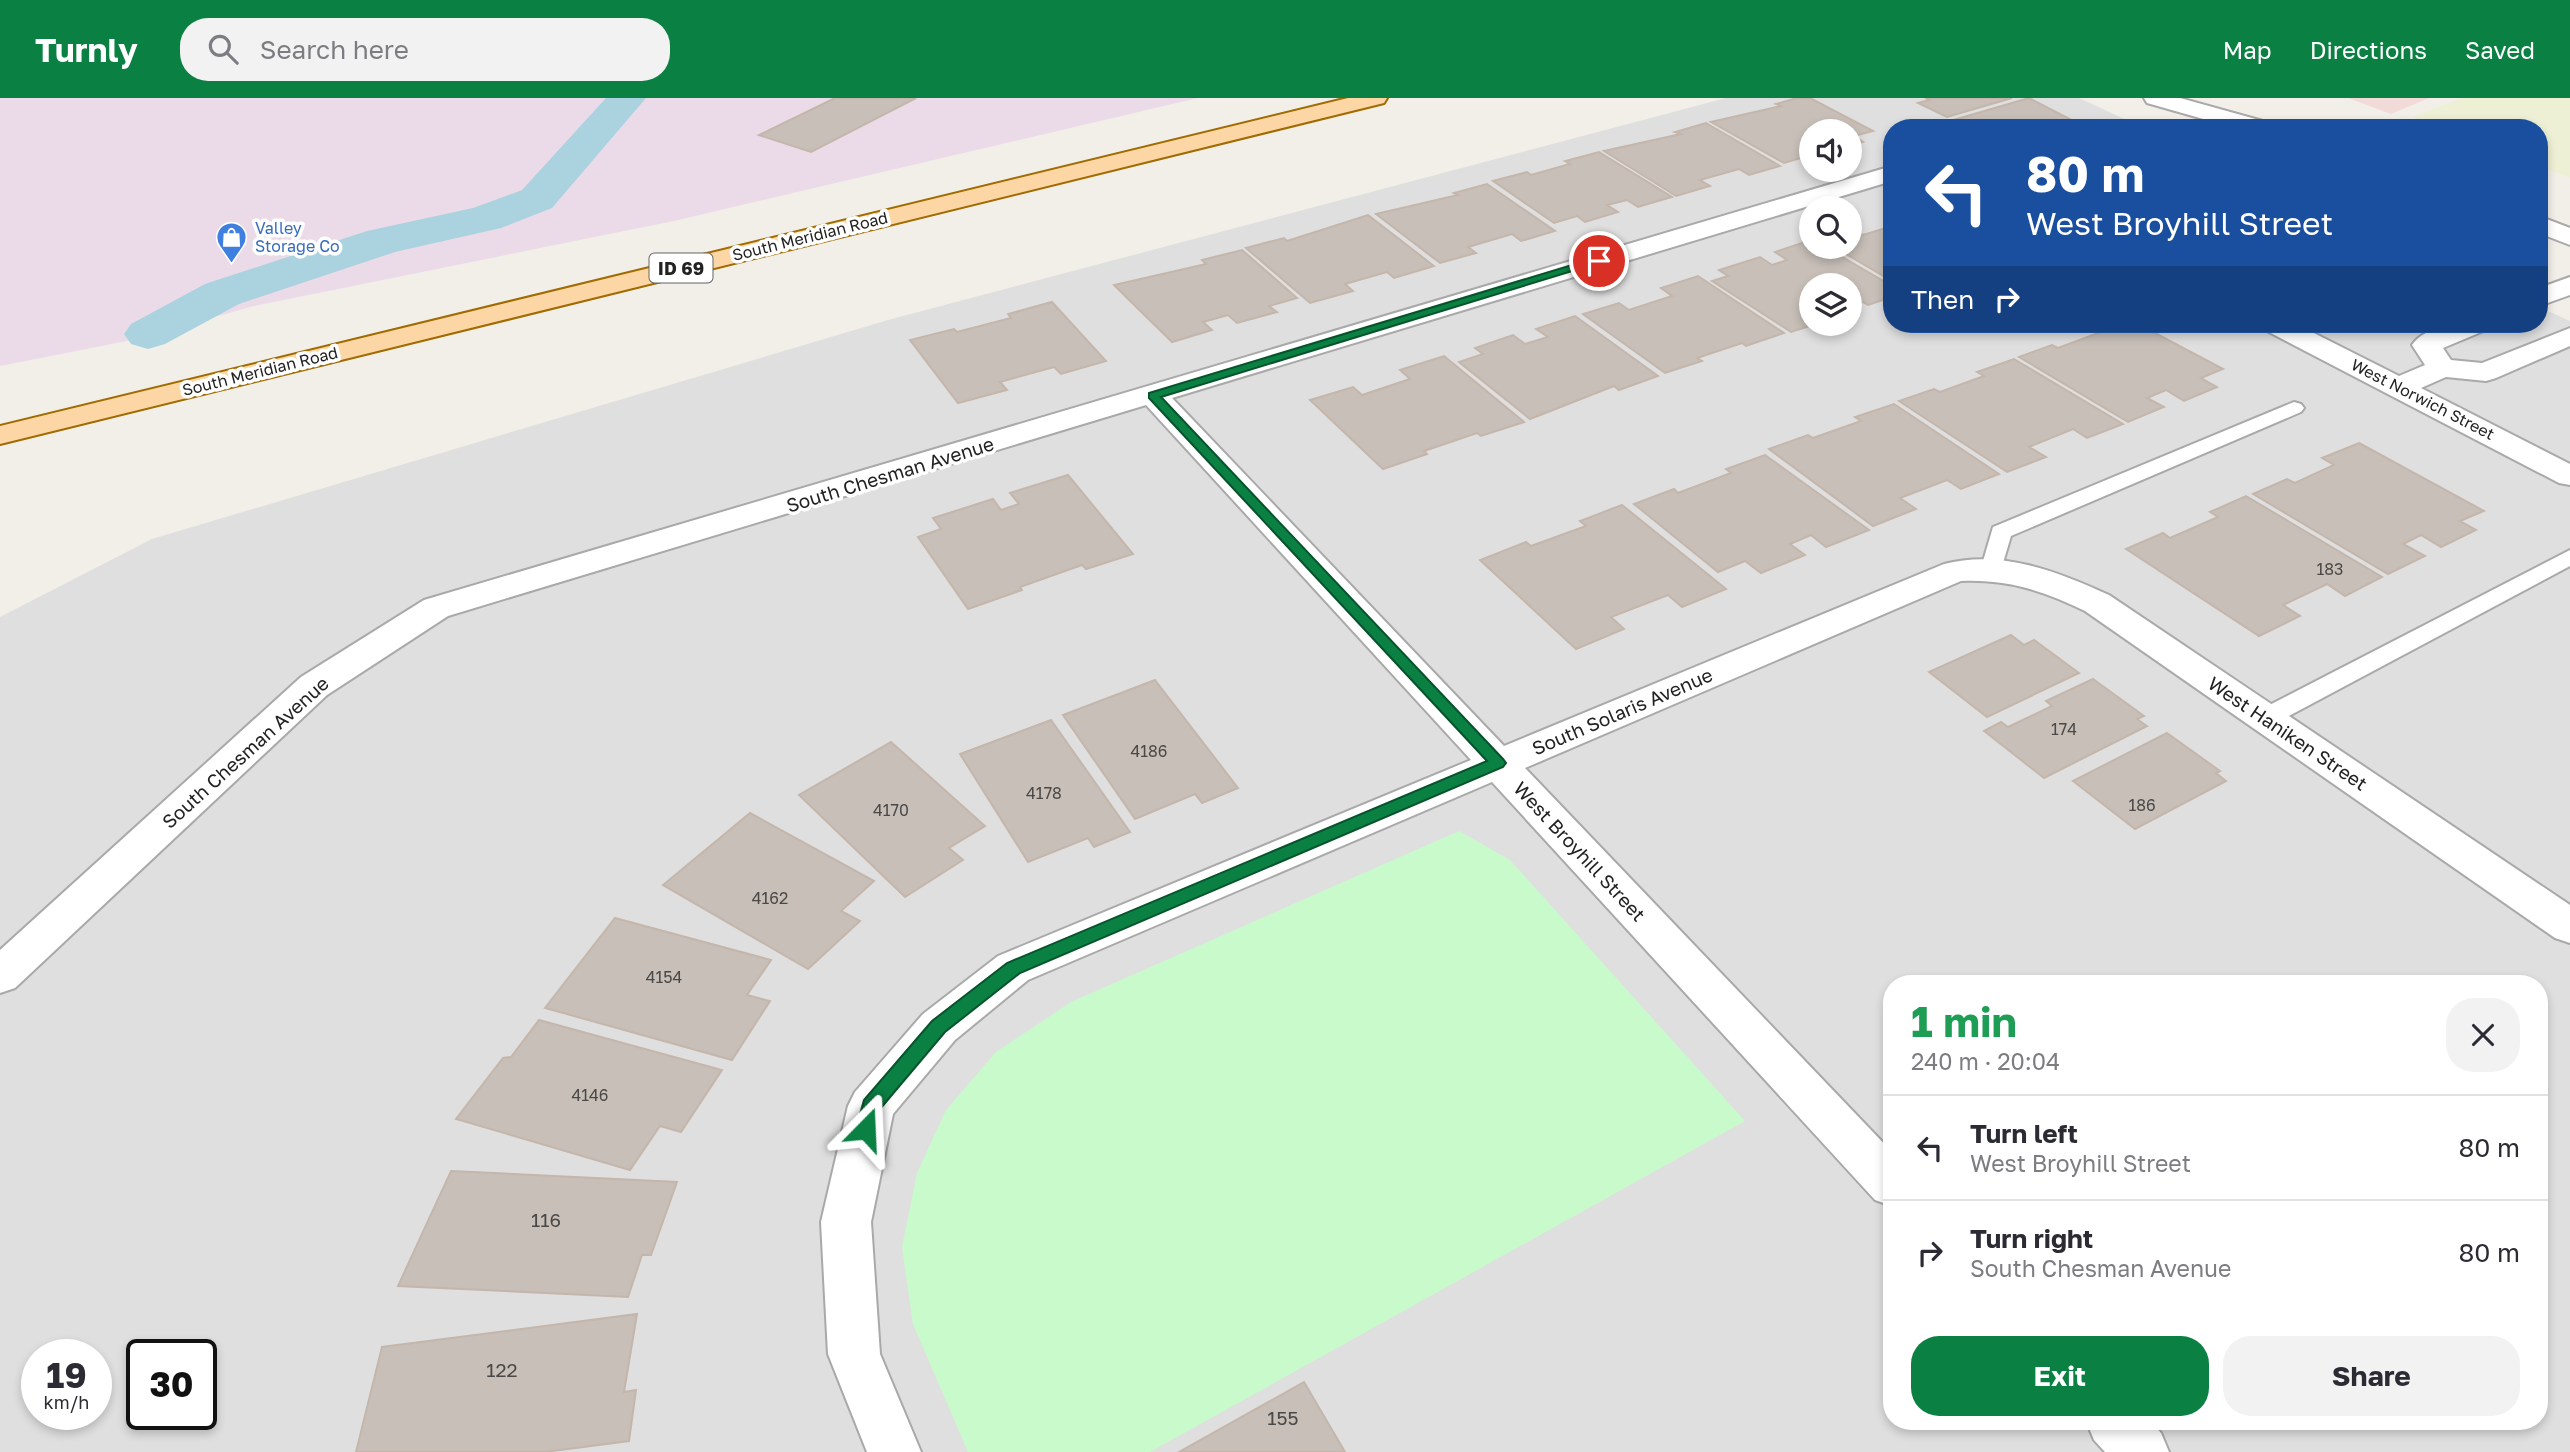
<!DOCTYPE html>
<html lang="en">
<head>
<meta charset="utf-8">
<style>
  :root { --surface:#fff; --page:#f2f2f3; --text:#2b2b33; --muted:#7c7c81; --line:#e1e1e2; --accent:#0b8043 }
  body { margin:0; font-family:"Golos Text",sans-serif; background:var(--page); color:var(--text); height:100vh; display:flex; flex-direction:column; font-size:26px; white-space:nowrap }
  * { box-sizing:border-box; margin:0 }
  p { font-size:23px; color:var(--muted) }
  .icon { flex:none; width:38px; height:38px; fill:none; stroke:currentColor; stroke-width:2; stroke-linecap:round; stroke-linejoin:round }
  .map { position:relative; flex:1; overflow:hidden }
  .sheet { position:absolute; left:1883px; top:877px; width:665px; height:455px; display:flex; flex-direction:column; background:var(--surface); border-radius:28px; box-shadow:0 4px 10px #0003 }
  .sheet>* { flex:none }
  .guide { position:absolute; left:1883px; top:21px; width:665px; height:214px; border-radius:28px; box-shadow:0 4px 10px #0003; background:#1a4fa0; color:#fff; overflow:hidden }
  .controls { position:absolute; left:1799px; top:21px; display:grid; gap:14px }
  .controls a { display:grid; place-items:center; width:63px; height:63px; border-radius:50%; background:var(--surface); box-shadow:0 4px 10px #0003; font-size:35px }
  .speed { position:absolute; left:21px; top:1241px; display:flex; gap:14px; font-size:35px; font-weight:700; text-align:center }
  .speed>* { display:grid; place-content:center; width:91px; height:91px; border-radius:50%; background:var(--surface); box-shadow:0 4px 10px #0003; line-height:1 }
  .speed small { font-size:18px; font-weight:400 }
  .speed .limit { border:4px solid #111; border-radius:10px; background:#fff; color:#111 }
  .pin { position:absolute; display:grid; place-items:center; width:60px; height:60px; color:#fff; margin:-30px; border:4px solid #fff; border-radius:50%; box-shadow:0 2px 7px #0007 }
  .me { position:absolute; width:77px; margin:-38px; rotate:21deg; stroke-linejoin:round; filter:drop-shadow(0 0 5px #0008) }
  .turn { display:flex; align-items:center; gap:24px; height:147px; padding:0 28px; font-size:32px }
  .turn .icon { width:91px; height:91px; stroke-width:2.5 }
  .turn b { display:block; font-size:49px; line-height:60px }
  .then { display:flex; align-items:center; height:66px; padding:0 28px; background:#0003; gap:14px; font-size:26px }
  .round { display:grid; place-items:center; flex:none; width:74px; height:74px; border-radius:28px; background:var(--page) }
  .overview { display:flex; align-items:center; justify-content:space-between; height:119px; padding:0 28px }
  h1 { font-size:42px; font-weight:700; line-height:52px; color:#1e9e55 }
  .action { display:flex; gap:14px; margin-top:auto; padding:14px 28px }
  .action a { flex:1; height:80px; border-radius:28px; background:var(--accent); color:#fff; font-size:28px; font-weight:700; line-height:80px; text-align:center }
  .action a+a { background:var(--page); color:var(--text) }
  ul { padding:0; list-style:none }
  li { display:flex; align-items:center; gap:21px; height:105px; padding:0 28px; border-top:2px solid var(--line) }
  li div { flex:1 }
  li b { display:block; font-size:26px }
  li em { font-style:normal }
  header { display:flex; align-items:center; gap:42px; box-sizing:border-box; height:98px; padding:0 35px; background:var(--accent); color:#fff }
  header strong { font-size:33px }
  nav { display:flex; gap:38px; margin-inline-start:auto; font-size:24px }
  .search { width:490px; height:63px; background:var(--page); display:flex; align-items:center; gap:18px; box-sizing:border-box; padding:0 24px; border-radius:28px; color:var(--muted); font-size:26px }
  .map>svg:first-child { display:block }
</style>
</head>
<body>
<header>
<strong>Turnly</strong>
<div class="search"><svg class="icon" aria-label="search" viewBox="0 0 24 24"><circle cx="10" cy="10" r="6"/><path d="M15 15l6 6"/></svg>Search here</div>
<nav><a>Map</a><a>Directions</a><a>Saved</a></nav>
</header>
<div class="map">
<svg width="2570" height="1354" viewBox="0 0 2570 1354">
  <rect width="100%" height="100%" fill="#f2efe9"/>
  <path fill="#e0dfdf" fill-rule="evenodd" d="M1726,0h353l65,30h-252v196h647v-17l31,14v1131h-2570v-835l152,-78 736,-219zM1811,33h39v39h-39zM1811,110h39v39h-39zM1811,187h39v39h-39zM1892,886h647v437h-647zM37,1256h59v60h-59zM142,1256h59v60h-59z"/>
  <polygon fill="#f2dad9" points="2348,0 2429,0 2391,16"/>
  <polygon fill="#ebdbe8" points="0,0 1198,0 674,123 254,208 137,241 0,268"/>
  <polygon fill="#eef0d5" points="2462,0 2570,0 2570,80 2539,68 2539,30 2440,30 2412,19"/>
  <polygon fill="#c8facc" points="1459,733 1510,762 1745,1023 1150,1354 968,1354 913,1226 902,1149 917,1075 946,1012 996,954 1071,904"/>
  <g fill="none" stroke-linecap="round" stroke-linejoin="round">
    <polygon fill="#aad3df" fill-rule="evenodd" points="606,0 646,0 552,110 501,130 395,154 239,206 165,246 148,251 131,246 124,236 131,226 205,186 367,133 473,110 522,92"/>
  </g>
  <g fill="#c7bfb8" stroke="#c4b6ab" stroke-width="2">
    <polygon points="835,0 916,0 811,54 759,37"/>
    <polygon points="1797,0 1810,0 1873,33 1854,38 1863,44 1850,48 1850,33 1811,33 1811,48 1804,50 1811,54 1811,57 1784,65 1711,24 1781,8 1776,6"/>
    <polygon points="1926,0 2012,0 1947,19 1918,5 1929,2"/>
    <polygon points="2029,0 2087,30 1968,30 1953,22"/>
    <polygon points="1706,25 1780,68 1749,77 1739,71 1700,82 1710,88 1676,98 1604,53 1681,36 1675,34"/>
    <polygon points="1599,54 1672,99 1638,109 1627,102 1607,107 1618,114 1585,124 1577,118 1554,125 1493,83 1527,74 1531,77 1570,66 1565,63"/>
    <polygon points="1487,86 1555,133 1521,143 1512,136 1468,149 1476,155 1440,165 1376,116 1458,97 1454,95"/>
    <polygon points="1368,117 1434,168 1394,180 1387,174 1345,186 1353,193 1310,205 1246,150 1284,140 1287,143"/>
    <polygon points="1892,128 1892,183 1834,149 1850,149 1850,132 1853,131 1863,137"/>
    <polygon points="1811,142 1811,149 1825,149 1892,188 1892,199 1868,207 1863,204 1850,209 1850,187 1811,187 1811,226 1816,226 1791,234 1712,183 1728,178 1719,172 1760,159 1772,167 1787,162 1775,154"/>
    <polygon points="1242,152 1297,200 1269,208 1277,214 1237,225 1228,217 1203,224 1212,232 1172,244 1114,187 1206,166 1202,162"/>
    <polygon points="1698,178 1784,235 1746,248 1742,245 1697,260 1702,263 1665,275 1583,216 1619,205 1629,212 1672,198 1661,190"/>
    <polygon points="1052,204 1106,263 1061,276 1054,269 1000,284 1007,292 958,305 910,242 954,231 957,234 1011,220 1008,216"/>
    <polygon points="1575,218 1658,278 1619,292 1614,288 1530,321 1459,264 1483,256 1475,250 1513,237 1525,246 1548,239 1536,231"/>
    <polygon points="2110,226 2138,226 2223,271 2201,280 2217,289 2184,303 2166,292 2147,300 2164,309 2128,324 2019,259 2052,247 2058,250 2101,234 2096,231"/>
    <polygon points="1444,258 1524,324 1481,338 1477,335 1424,353 1427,356 1383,371 1310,302 1353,289 1362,297 1410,281 1400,272"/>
    <polygon points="2014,261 2123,326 2087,340 2073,331 2029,349 2046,359 2007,374 1899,303 1934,291 1940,294 1984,278 1977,274"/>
    <polygon points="1894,306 1999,376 1961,391 1947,382 1900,400 1916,411 1873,428 1769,351 1808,337 1813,340 1861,323 1855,319"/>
    <polygon points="2359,345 2484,413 2460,423 2476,432 2441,449 2421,437 2403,446 2425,458 2388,476 2253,396 2287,381 2295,385 2334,367 2322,360"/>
    <polygon points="1765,357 1869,432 1826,449 1811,437 1790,446 1805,457 1761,475 1745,463 1718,474 1634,406 1674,391 1678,395 1731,375 1726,371"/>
    <polygon points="1068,377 1133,456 1086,471 1082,467 1020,489 1022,492 968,511 918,439 941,431 933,420 993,401 1001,412 1019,406 1010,395"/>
    <polygon points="2246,398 2382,479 2345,498 2327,486 2283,507 2300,518 2259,538 2126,451 2163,435 2170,440 2218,419 2210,414"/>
    <polygon points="1622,407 1726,491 1682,509 1668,497 1611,519 1624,531 1576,551 1480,462 1526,444 1531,448 1586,428 1580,423"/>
    <polygon points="2011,537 2024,547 2034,542 2079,575 1987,619 1929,574"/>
    <polygon points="2093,581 2144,618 2137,621 2147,628 2044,680 1984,633 2001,624 2008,629 2052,608 2046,603"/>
    <polygon points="1155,582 1238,690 1202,705 1195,696 1135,721 1063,617"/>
    <polygon points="1051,622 1130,734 1094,749 1088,740 1028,764 960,656"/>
    <polygon points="2167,635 2220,673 2216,675 2226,683 2135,731 2073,683"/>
    <polygon points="891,644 985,728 949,750 963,762 905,799 799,697"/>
    <polygon points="750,715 874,783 841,813 860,823 808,871 663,787"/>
    <polygon points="615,820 771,862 747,897 770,903 732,962 545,910"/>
    <polygon points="539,922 722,972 681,1034 660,1028 630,1072 456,1021 503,960 511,959"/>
    <polygon points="451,1073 677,1084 651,1157 642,1157 628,1199 398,1188"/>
    <polygon points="637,1216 624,1294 636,1292 629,1343 545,1354 356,1354 382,1249"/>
    <polygon points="1304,1284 1345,1354 1179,1354"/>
  </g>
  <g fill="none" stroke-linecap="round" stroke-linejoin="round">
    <defs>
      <g id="lane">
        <polygon points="2294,304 2301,306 2304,310 2301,314 2011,438 2000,475 1984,475 1981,470 1993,429"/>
        <polygon points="2570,452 2570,468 2274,626 2265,629 2256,626 2252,620 2256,614"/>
      </g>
      <g id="street">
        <polygon points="2144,0 2180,0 2270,25 2273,30 2235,30 2147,5"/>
        <path d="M1892,68v15l-720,217 332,348 440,-182c57,-15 115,8 165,31l461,310v38l-15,-5 -470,-327c-41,-20 -77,-32 -124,-30l-436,187 367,384v54l-17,-6 -383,-418 -464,198 -73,60 -62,74 -22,108 9,132 41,98h-54l-39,-98 -7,-132 27,-116 7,-14 68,-78 75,-58 473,-196 -325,-355 -698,211 -121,79 -312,293 -15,5v-43l301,-273 123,-77z"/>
        <polygon points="2539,118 2570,130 2570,147 2539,135"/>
        <polygon points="2570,179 2570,197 2539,208 2539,190"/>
        <path d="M2261,226h35l103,52 26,-11 -13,-20c15,-22 54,-21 78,-21l-4,6 -43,18 8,12 31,3 88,-35v18l-74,32 -10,3 -40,-4 -25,11 149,76v21l-11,-2 -294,-153z"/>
        <polygon points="2086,1323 2150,1323 2161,1335 2169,1354 2105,1354 2094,1342"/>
      </g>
      <polygon id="primary" points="1348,0 1387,0 1384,5 0,346 0,328"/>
    </defs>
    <use href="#lane" stroke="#a9a9a9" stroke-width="4"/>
    <use href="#street" stroke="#a9a9a9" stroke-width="4"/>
    <use href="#primary" stroke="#a06b00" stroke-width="4"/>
    <use href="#lane" fill="#fff" fill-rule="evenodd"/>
    <use href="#street" fill="#fff" fill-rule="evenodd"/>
    <use href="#primary" fill="#fcd6a4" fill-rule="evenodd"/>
  </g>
  <polygon fill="#0b8043" stroke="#07532c" stroke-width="2" points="1595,160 1605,163 1161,299 1503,661 1506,665 1503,669 1020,875 945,934 880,1011 873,1037 866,1039 859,1037 856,1031 864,1002 932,923 1007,865 1487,663 1149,300 1149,295"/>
  <defs>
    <symbol id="shop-pin" viewBox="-11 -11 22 30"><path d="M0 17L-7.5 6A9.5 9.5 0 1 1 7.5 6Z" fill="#3f7fe0" stroke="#fff"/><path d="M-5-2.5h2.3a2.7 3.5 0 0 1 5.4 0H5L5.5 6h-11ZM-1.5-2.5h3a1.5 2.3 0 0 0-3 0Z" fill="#fff"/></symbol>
  </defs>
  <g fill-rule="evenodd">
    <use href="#shop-pin" x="214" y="122" width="35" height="47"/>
  </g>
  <g text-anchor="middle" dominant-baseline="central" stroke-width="7" stroke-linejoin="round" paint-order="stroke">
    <g font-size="16" fill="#366cbe" stroke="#fff" text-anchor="start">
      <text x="255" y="130">Valley<tspan x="255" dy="18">Storage Co</tspan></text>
    </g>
    <g font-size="16" fill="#222" stroke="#fff">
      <text transform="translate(810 138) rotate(-14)">South Meridian Road</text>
      <text transform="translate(260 273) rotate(-14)">South Meridian Road</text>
      <text transform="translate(2423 301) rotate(27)">West Norwich Street</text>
    </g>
    <g font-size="16" fill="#4b4948">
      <text x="2330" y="471">183</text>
      <text x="2064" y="631">174</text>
      <text x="1149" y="653">4186</text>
      <text x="1044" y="695">4178</text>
      <text x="2142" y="707">186</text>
      <text x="891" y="712">4170</text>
      <text x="770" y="800">4162</text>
      <text x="664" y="879">4154</text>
      <text x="590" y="997">4146</text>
    </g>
    <rect fill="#fff" stroke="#646464" stroke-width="2" x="649.5" y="155.5" width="63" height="29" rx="5"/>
    <g font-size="18" font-weight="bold" fill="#222">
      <text x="681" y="170">ID 69</text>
    </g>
    <g font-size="19" fill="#222" stroke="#fff">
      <text transform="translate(890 376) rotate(-17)">South Chesman Avenue</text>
      <text transform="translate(1622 613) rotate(-23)">South Solaris Avenue</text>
      <text transform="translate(2288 635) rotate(34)">West Haniken Street</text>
      <text transform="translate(245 654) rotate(-42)">South Chesman Avenue</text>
      <text transform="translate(1580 753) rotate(47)">West Broyhill Street</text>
    </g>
    <g font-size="19" fill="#4b4948">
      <text x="546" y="1121">116</text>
      <text x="502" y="1271">122</text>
      <text x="1283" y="1319">155</text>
    </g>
  </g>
</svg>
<div class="controls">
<a><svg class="icon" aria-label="sound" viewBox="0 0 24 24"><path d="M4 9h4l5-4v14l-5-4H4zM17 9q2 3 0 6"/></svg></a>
<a><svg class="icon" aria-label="search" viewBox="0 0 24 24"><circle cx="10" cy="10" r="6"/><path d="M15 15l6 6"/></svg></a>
<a><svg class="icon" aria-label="layers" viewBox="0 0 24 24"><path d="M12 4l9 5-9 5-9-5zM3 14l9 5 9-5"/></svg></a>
</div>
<div class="speed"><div>19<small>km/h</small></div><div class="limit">30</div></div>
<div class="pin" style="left:1599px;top:163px;background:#d93025"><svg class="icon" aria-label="arrive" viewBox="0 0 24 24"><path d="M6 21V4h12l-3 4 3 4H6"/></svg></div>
<svg class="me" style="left:866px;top:1031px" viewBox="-20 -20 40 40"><path d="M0-17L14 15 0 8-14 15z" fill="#0b8043" stroke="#fff" stroke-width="4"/></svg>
<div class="guide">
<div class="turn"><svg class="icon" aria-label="left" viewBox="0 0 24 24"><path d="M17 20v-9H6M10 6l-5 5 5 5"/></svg><div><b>80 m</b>West Broyhill Street</div></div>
<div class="then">Then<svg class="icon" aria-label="right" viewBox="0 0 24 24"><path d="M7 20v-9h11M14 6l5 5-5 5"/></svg></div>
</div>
<section class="sheet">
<div class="overview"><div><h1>1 min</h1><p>240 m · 20:04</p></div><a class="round"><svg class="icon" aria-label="close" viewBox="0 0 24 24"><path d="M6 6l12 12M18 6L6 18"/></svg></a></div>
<ul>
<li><svg class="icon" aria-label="left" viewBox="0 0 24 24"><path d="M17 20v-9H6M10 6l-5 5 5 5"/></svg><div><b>Turn left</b><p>West Broyhill Street</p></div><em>80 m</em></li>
<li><svg class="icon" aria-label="right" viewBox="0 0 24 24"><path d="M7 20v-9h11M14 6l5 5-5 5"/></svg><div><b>Turn right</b><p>South Chesman Avenue</p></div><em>80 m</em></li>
</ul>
<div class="action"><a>Exit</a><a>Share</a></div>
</section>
</div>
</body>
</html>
